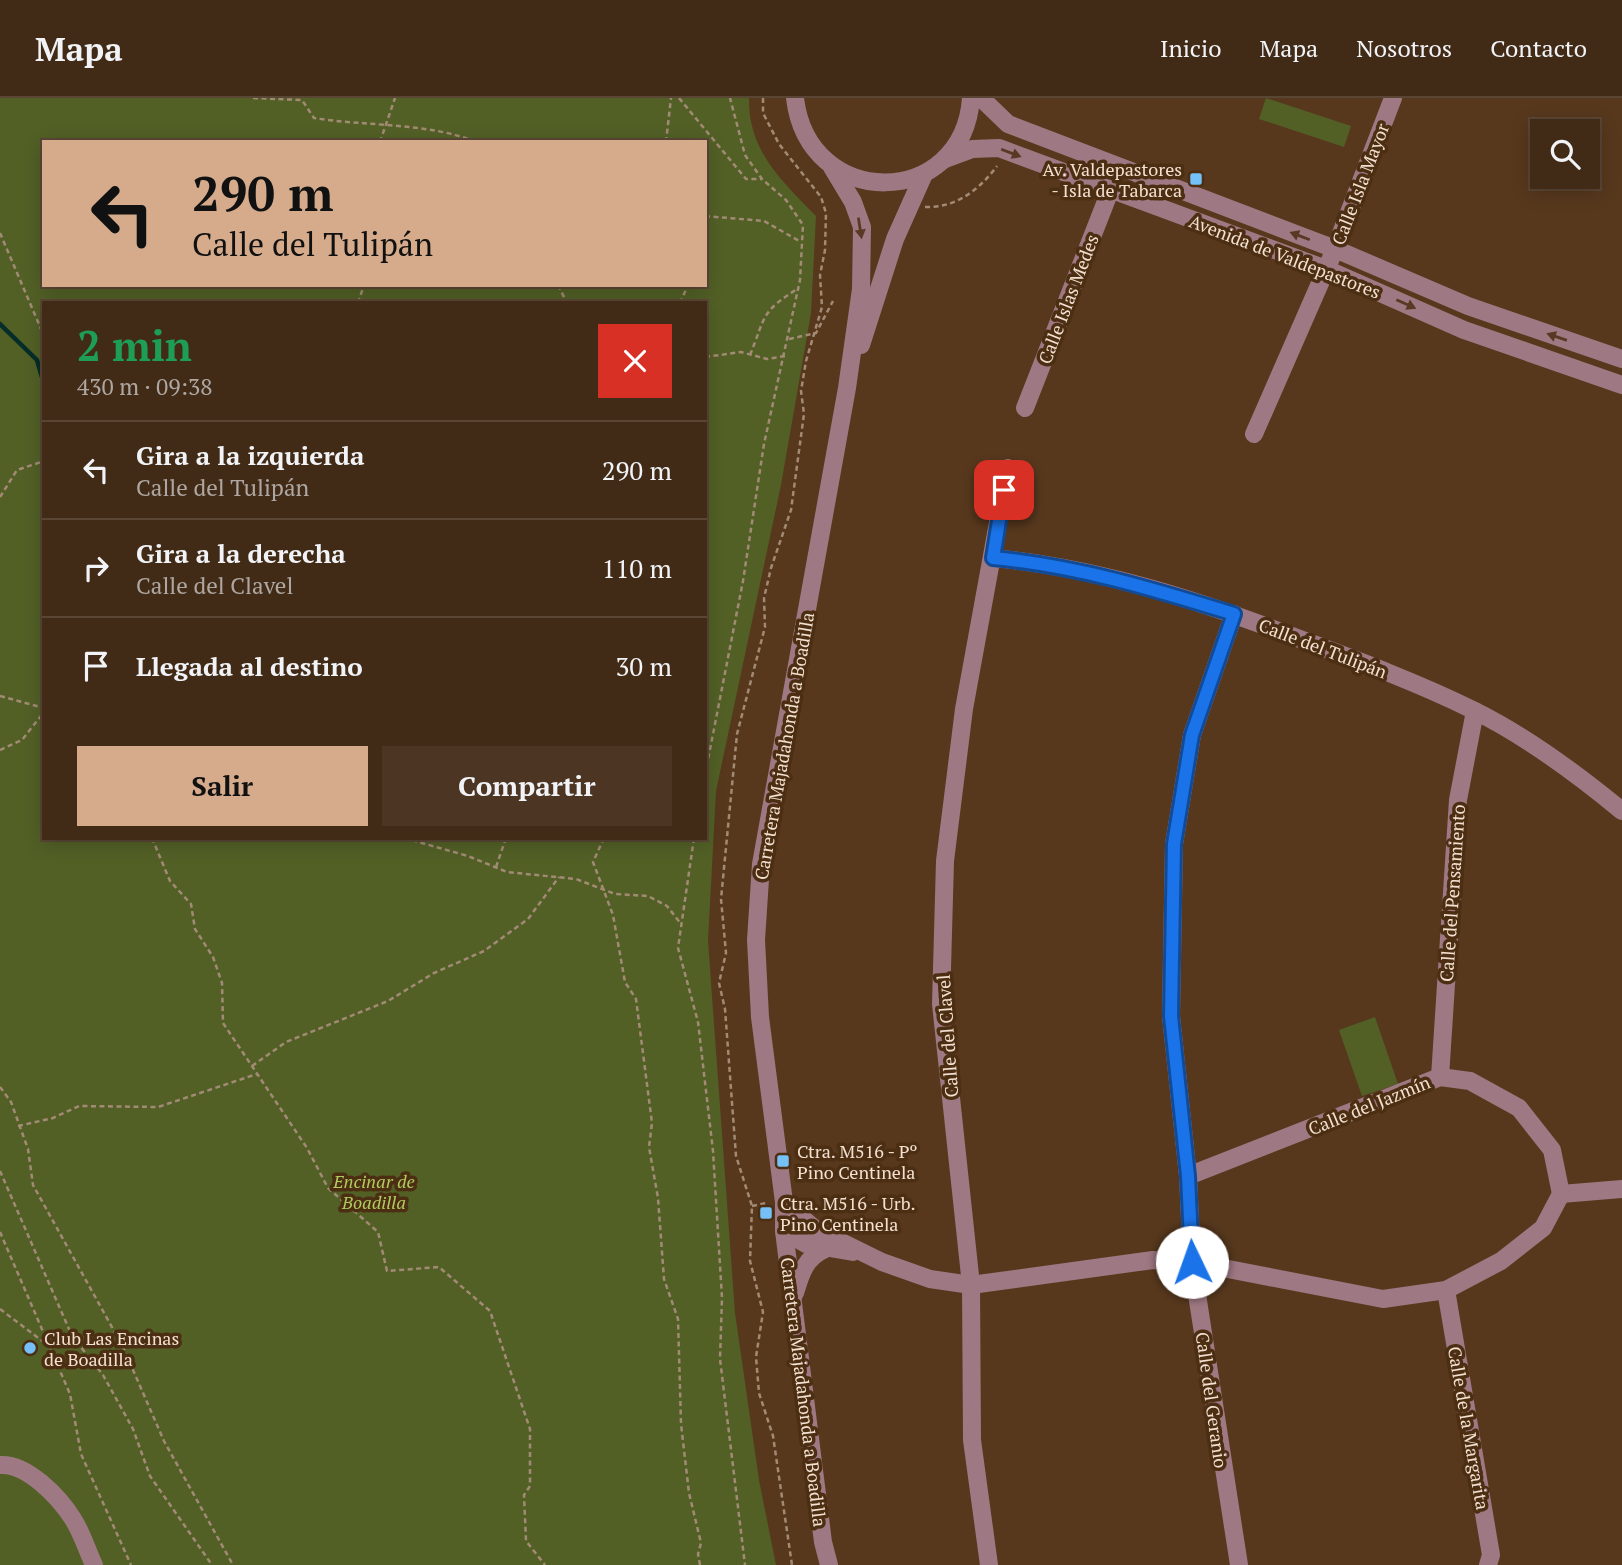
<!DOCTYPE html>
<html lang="es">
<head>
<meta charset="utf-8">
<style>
  :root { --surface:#412a16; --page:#4c3623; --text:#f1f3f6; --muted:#aea7a1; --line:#5a4635; --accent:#d6ab8b }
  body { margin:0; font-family:"PT Serif",serif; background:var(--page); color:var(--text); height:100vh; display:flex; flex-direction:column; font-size:26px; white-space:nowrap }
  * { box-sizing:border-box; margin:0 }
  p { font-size:23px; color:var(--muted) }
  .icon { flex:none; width:38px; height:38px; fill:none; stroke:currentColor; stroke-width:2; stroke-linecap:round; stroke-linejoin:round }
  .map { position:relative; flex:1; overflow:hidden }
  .side { position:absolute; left:42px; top:203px; width:665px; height:539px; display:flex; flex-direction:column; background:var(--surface); border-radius:0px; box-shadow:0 4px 18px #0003,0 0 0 2px var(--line) }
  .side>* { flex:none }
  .top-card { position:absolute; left:42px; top:42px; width:665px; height:147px; border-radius:0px; box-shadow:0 4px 18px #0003,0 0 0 2px var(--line); background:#d6ab8b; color:#111; overflow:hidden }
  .fabs { position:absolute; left:1530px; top:21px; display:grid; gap:14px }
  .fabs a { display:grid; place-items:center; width:70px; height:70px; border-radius:0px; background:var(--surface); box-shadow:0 4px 18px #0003,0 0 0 2px var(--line); font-size:35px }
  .pin { position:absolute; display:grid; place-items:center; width:60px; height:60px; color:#fff; margin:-30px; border-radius:14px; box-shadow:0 4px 10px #0006 }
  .me { position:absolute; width:77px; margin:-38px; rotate:357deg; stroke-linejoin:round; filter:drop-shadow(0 0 5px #0008) }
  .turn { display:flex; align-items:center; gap:24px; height:147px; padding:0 35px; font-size:32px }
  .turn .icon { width:91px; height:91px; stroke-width:2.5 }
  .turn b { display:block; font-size:49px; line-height:60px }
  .round { display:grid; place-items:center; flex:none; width:74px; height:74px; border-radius:0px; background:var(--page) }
  .overview { display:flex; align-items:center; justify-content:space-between; height:119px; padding:0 35px }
  h1 { font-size:42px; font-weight:700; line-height:52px; color:#1e9e55 }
  .cta { display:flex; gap:14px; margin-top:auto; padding:14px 35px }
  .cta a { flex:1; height:80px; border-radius:0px; background:var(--accent); color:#111; font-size:28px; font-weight:700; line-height:80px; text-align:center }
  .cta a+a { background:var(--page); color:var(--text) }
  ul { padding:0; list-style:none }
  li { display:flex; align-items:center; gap:21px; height:98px; padding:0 35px; border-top:2px solid var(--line) }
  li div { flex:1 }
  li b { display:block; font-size:26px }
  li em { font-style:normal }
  header { display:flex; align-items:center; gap:42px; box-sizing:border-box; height:98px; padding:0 35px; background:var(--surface); border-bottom:2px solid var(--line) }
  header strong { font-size:33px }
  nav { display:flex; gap:38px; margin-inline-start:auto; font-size:24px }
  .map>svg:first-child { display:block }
</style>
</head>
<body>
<header>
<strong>Mapa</strong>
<nav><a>Inicio</a><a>Mapa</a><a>Nosotros</a><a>Contacto</a></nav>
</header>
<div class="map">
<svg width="1622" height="1467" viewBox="0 0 1622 1467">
  <rect width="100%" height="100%" fill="#57381d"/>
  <g fill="#526026" fill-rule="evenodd">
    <path d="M0,0h749c-1,53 33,83 67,118l-5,97 -30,172 -65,306 -8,150 27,372 24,167 17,85h-776zM44,44h661v143h-661zM44,205h661v535h-661z"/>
    <polygon points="1266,0 1351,28 1344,49 1259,21"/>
    <polygon points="1375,919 1398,986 1362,998 1339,932"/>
  </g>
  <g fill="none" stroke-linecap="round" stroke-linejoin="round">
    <polyline stroke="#062d28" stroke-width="4.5" points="0,226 37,262 44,286"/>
    <g stroke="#a38a75" stroke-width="2.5" stroke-dasharray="5 3.5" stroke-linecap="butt">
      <path d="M253,0l49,2 12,18c48,8 120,5 161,24"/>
      <polyline points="679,0 746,81 762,81"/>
      <polyline points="763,0 763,15 779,46 821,99 826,115 825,152 820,177 822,209 806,263 801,293 804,316 791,412 771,470 764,500 765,529 737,636 721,801 726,855 719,885 725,911 736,1058 752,1108 750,1163 763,1214 756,1259 759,1295 773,1338 792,1467"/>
      <polyline points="380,44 395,0"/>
      <polyline points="666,44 671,0"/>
      <path d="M925,109c31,1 54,-17 72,-41"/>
      <polyline points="705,118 764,123 801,144"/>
      <polyline points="0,135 44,238"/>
      <polyline points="558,187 567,205"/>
      <polyline points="359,202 376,205"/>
      <polyline points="358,205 364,187"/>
      <polyline points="680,205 688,187"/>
      <polyline points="789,241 816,235 833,203"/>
      <path d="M750,257c16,-39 10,-43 49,-67"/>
      <polyline points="705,259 741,254 767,261 785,258"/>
      <polyline points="0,399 17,372 44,363"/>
      <polyline points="0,598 44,610"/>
      <polyline points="0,652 22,642 44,614"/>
      <polyline points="705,677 743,483 764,346 800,182 803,127 786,102 762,81 745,57 730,0"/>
      <polyline points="152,740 170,783 191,806 195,831 213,859 222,885 223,925 307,1050 328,1090 378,1134 387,1173 439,1169 490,1213 530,1331 530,1388 524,1397 526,1443 545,1467"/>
      <polyline points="404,740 468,758 507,774 576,781 615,796 648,798 667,808 681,826"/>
      <polyline points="604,740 593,764 613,817 625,884 636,901 652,1025 649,1049 658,1100 664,1181 678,1221 681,1326 689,1395 701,1445 698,1456 700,1467"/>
      <polyline points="694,740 678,850 698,924 713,1053 722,1200 720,1261 745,1467"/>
      <polyline points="496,769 506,740"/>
      <polyline points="252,968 286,944 388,903 434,875 484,853 528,821 559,779"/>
      <polyline points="0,989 11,1004 28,1051 33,1087 123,1249 164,1343 233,1467"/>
      <polyline points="18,1028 53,1020 79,1008 158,1009 257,976"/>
      <polyline points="0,1073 72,1238 103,1277 133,1331 150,1378 212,1467"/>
      <polyline points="752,1108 766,1105"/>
      <polyline points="0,1134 70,1296 81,1356 131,1467"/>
      <polyline points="0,1211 45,1245"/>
    </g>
    <g stroke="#9e7882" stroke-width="18">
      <path d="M795,0c13,113 168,112 176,0"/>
      <polyline points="981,0 1008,26 1335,151 1468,208 1622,261"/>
      <polyline points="945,61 972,51 999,50 1326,171 1464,232 1622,287"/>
      <polyline points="861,247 895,141 924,76"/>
      <polyline points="1025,310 1110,93"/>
      <polyline points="1254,336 1335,151 1393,0"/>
      <path d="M993,460c108,10 211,44 312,83 57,21 113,42 168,69 53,26 103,63 149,101"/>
      <polyline points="1234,516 1192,637 1174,746 1171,918 1188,1078 1192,1164 1239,1467"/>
      <polyline points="1440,979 1458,702 1475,613"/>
      <polyline points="1188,1078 1440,979 1470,983 1519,1010 1552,1052 1561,1096 1622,1091"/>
      <polyline points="784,1104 815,1131 882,1164 930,1181 971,1187 1153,1162 1192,1164 1383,1201 1446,1192 1501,1163 1543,1130 1561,1096"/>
      <polyline points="784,1133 806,1146 853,1154"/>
      <polyline points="1446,1192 1491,1457 1488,1467"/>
      <path d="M795,1195c6,-20 10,-35 30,-44"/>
      <path d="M0,1367c27,-2 59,32 73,54 9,14 14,31 21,46"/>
      <polyline points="829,1467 823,1444 784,1133 784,1104 760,919 756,842 761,766 847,290 861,191 862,129 853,104 832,69"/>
      <polyline points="989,1467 972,1342 971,1187 941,906 945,763 964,611 1008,370"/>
    </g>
  </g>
  <defs><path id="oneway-solid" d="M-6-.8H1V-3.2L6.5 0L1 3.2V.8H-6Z" transform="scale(1.75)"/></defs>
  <g fill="#583923">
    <use href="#oneway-solid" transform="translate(1011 55) rotate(21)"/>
    <use href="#oneway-solid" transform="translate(860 130) rotate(81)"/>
    <use href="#oneway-solid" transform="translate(1300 138) rotate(-159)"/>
    <use href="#oneway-solid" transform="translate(1406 206) rotate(24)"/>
    <use href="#oneway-solid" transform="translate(1557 239) rotate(-161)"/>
  </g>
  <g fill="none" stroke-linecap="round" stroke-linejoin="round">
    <defs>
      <path id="route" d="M1004,392l-11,68c85,8 160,31 241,56l-42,121 -18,109 -3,172 17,160 4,86"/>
    </defs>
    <use href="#route" stroke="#114b97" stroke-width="18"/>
    <use href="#route" stroke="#1a73e8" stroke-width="12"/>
  </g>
  <g fill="#75c0f6" stroke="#4c2e12" stroke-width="2.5">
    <rect x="1189" y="74" width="14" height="14" rx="3.5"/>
    <rect x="776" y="1056" width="14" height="14" rx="3.5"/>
    <rect x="759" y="1108" width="14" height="14" rx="3.5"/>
    <circle cx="30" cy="1250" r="7"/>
  </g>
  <g text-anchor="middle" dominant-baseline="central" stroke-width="7" stroke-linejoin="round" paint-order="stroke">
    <g font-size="18" fill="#f3e0d0" stroke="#4c2e12" text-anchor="start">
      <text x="1182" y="71" text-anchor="end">Av. Valdepastores<tspan x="1182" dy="21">- Isla de Tabarca</tspan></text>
      <text x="797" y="1053">Ctra. M516 - Pº<tspan x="797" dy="21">Pino Centinela</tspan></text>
      <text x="780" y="1105">Ctra. M516 - Urb.<tspan x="780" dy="21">Pino Centinela</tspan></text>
      <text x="44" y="1240">Club Las Encinas<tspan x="44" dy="21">de Boadilla</tspan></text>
    </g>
    <g font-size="18" fill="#f3e0d0" stroke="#4c2e12">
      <text transform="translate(1360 86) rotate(-69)">Calle Isla Mayor</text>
      <text transform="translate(1285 158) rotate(21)">Avenida de Valdepastores</text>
      <text transform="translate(1068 201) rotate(-69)">Calle Islas Medes</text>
      <text transform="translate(1323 550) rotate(21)">Calle del Tulipán</text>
      <text transform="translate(784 648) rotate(-80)">Carretera Majadahonda a Boadilla</text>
      <text transform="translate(1452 795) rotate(-86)">Calle del Pensamiento</text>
      <text transform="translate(947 938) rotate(-94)">Calle del Clavel</text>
      <text transform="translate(1369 1007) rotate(-22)">Calle del Jazmín</text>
      <text transform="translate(804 1294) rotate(83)">Carretera Majadahonda a Boadilla</text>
      <text transform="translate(1212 1302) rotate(82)">Calle del Geranio</text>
      <text transform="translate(1469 1330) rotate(80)">Calle de la Margarita</text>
    </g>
    <g font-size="18" font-style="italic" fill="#b0cc5f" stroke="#4c2e12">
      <text x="374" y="1083">Encinar de<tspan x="374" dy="21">Boadilla</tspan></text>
    </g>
  </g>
</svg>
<div class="fabs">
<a><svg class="icon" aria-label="search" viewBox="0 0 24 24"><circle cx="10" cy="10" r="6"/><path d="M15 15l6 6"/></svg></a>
</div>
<div class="pin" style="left:1004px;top:392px;background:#d93025"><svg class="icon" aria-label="arrive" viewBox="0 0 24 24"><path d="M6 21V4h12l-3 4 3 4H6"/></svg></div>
<svg class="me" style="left:1192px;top:1164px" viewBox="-20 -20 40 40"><circle r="19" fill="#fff"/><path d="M0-13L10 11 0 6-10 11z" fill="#1a73e8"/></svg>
<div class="top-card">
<div class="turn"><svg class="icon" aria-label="left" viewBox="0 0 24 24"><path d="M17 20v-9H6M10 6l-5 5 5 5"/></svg><div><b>290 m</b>Calle del Tulipán</div></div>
</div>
<section class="side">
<div class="overview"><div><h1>2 min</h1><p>430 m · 09:38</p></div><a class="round" style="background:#d93025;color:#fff"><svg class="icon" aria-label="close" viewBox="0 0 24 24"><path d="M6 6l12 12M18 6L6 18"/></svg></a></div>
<ul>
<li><svg class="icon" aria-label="left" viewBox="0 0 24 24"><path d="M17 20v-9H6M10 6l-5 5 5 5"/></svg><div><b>Gira a la izquierda</b><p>Calle del Tulipán</p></div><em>290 m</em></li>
<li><svg class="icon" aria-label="right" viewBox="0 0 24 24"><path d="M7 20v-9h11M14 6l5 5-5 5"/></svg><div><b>Gira a la derecha</b><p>Calle del Clavel</p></div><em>110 m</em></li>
<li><svg class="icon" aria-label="arrive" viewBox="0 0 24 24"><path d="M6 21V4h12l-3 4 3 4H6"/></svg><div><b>Llegada al destino</b></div><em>30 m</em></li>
</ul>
<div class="cta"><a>Salir</a><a>Compartir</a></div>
</section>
</div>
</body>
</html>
